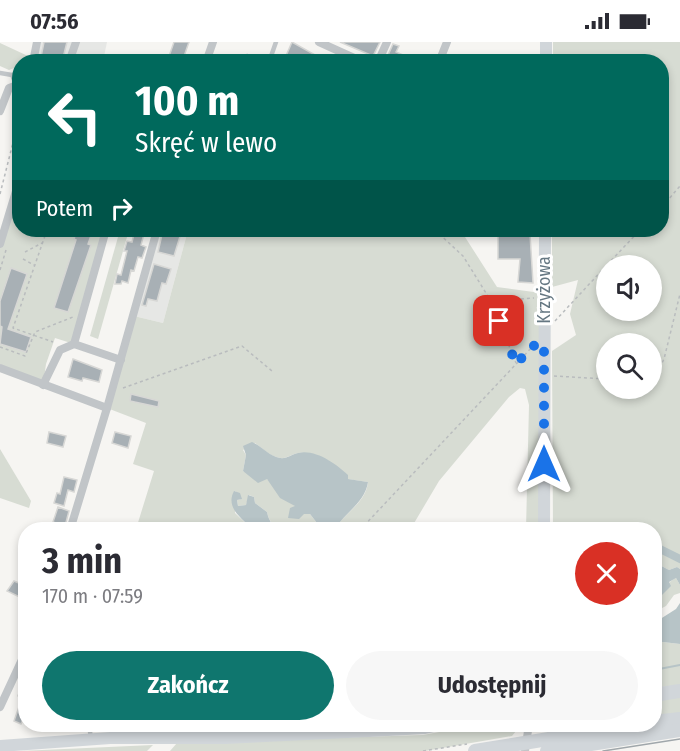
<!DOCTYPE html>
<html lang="pl">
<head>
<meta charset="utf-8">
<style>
  :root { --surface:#fff; --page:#f7f7f7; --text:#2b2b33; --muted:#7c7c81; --accent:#0f766e }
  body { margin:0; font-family:"Fira Sans Condensed",sans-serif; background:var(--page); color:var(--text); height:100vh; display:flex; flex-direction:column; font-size:22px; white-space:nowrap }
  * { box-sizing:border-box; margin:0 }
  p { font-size:20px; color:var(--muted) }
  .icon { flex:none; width:33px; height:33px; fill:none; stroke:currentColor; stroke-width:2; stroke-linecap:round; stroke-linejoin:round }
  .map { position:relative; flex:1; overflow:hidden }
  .side { position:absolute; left:18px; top:480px; width:644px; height:210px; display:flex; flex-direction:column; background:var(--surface); border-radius:24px; box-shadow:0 3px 9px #0003 }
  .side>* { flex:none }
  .top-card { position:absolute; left:12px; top:12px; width:657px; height:183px; border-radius:24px; box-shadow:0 3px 9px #0003; background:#00695c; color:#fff; overflow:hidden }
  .controls { position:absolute; left:596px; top:213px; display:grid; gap:12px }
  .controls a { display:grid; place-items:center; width:66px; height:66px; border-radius:50%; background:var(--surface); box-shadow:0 3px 9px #0003; font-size:30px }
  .pin { position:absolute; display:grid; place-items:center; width:51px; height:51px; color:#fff; margin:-26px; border-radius:12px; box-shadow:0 3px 9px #0006 }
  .me { position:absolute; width:66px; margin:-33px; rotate:0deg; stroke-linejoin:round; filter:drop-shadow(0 0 4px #0008) }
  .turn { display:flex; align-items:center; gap:21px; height:126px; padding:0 24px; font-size:27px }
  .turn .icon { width:78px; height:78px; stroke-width:2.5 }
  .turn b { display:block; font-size:42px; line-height:51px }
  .then { display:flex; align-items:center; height:57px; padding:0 24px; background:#0003; gap:12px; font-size:22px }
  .round { display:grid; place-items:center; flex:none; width:63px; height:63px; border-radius:32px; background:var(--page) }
  .summary { display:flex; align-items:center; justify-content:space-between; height:102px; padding:0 24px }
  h1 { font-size:36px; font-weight:700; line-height:45px }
  .primary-button { display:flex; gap:12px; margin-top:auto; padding:12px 24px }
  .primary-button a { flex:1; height:69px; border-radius:36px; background:var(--accent); color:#fff; font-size:24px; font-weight:700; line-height:69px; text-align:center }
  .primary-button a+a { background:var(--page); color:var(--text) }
  .status { display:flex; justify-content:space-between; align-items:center; height:42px; padding:0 30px; background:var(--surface); direction:ltr }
  .status svg { height:16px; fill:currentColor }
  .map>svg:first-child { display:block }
</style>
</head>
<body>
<div class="status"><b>07:56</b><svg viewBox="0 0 49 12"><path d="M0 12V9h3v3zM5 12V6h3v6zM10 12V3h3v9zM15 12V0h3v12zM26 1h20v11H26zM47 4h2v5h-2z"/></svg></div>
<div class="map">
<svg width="680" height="709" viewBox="0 0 680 709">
  <rect width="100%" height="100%" fill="#f6f5f2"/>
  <g fill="#e6e7e5">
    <polygon points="37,0 107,0 103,19 33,20"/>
    <polygon points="157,188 188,188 163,281 134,274"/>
  </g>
  <g fill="#d7dcd3" fill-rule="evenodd">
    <path d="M553,0h127v527l-3,-2 -8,3 -15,-8v-32l-101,-1 -1,-178 24,-16 -6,-21 8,-34 -26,7v-57h110v-168l-109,-1zM606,224h45v44h-45zM606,302h45v44h-45z"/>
    <polygon points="0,1 28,14 26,19 20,20 19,24 9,28 0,24"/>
    <polygon points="19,136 20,188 106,188 74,302 55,296 46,322 43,343 0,326 0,202"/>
    <polygon points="120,188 129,188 98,297 90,294"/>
    <path d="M188,188h268l9,7 32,50 44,6 -2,236h-13l3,-124 -4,-16 -5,-1 -11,9 -70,84 -29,49 -75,-1c10,-17 31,-26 33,-47l-21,-3c-10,-15 -29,-28 -49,-26 -6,1 -12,6 -18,5 -10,-2 -17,-9 -25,-15l-12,7 3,5 -3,16 8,4 16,4 37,35h6l7,9 -14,4 -16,-2 -4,4c-9,-2 -14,-7 -16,-17l-12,-9 -1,-6 -5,-2 -3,10 -8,1 -1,-6 4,-1 -6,-8v22l17,16h-116l18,-58 -21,-7 13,-41 -39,-15 27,-92 29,7z"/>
    <polygon points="0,407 31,459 29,466 0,456"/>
    <path d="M676,536l4,7v8l-6,2 -8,11 -12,6c0,-11 11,-29 22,-34z"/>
    <polygon points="654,599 680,602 680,643 654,646"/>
    <polygon points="680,655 680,672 654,676 654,658"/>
    <polygon points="115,682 443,683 110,696"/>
    <polygon points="477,683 521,683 512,694 425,709 170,709 177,701 423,693"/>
    <polygon points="153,703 147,709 20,709"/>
  </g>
  <g fill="#b7c4c7">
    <path d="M252,400c10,4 17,14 28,16 7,1 12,-4 18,-5 18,-4 38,11 50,22v4l20,3c-3,21 -23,30 -33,47h-83c-10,-11 -27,-21 -18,-38l6,2 2,6 -5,1 1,6 8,-1 2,-10 6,2 1,6 12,9c2,10 6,15 16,17l4,-4c11,1 20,3 30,-2l-7,-9h-6l-5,5 -11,-1 2,-10 5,-2 -15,-8 -13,-19 -9,4 -15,-12 3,-16 -3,-9z"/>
    <polygon points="654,520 669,528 677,525 680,527 680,543 676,536 669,540 671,544 654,561"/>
    <polygon points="680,561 680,602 654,599 654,581 676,567"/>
  </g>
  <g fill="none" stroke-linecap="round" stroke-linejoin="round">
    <polyline stroke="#b7c4c7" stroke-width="2" points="654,628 680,623"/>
    <polyline stroke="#b7c4c7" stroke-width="8" points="654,504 680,517"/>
  </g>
  <g fill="#a8b0b5" stroke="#d7d7d5" stroke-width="1.5">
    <polygon points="44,0 67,0 62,20 40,20"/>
    <polygon points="174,0 189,0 182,20 167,20"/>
    <polygon points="292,0 317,14 315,20 298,20 286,14"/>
    <polygon points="340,0 380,0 373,14"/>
    <polygon points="393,2 399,4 396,10 419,20 385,20"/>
    <polygon points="77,188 93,188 88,202 91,203 68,270 54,266 76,198 74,197"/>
    <polygon points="135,188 145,188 141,203 146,205 142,216 138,215 134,229 131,228 128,241 122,239 121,242 115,242 117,232 121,233 127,209 124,209 127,199 132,200"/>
    <polygon points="163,188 182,188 174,214 158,210"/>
    <polygon points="498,192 530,192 533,241 518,240 520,217 498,217"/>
    <polygon points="154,222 171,227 166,242 162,241 157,259 148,257 146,264 142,263"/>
    <polygon points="11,226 27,232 8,287 31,295 26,310 0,302 2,285 0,284 0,259"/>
    <polygon points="73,317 102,328 99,340 83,336 82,339 68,335"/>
    <polygon points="131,352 159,359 158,365 130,359"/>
    <polygon points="49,390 66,394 63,405 47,401"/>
    <polygon points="115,390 131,394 128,406 112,401"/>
    <polygon points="64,435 77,438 74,450 68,448 64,464 54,461 57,451 60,452"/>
    <polygon points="58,465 69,469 65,484 53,480"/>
    <polygon points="14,539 26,544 26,558 7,549"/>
    <polygon points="25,635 26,678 23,677 21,682 14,679 22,656 18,654"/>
  </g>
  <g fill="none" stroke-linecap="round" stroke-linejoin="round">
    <g stroke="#b9bcbe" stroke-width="1.5" stroke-dasharray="3 3" stroke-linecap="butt">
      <polyline points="0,152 20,73"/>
      <polyline points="662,165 680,144"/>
      <polyline points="47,188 13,286 53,300"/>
      <polyline points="435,188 463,214 491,259 516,321"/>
      <polyline points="25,210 42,201"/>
      <polyline points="23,217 34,223"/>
      <polyline points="607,223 640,188"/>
      <polyline points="0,228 6,208"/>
      <polyline points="491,259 534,256"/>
      <polyline points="555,279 606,224"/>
      <polyline points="0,305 25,314 35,290 73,275"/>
      <polyline points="554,334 606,337"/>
      <polyline points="651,334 659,327 664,317 680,252"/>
      <polyline points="123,346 242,304 272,329"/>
      <polyline points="360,488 534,303"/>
      <polyline points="423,709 467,702"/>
    </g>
    <g stroke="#c1c5c8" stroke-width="4.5">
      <polyline points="245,20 247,14"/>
      <polyline points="269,20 276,0"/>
      <polyline points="0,31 12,33 16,42"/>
      <polyline points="89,682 91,697"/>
    </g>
    <g stroke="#c1c5c8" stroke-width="8">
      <polyline points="319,0 363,20"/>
      <polyline points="33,20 37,0"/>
      <polyline points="69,20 76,0"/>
      <polyline points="206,20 213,0"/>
      <polyline points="378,20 387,0"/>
      <polyline points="439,20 447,0"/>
      <polyline points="0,69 9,46 20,42"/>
      <polyline points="0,202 20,136"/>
      <polyline points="74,302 106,188"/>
      <polyline points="0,326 107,366 70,488"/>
      <polyline points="43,343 60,308 74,302 121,318"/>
      <polyline points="107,366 157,188"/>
      <polyline points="0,665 26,609"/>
      <polyline points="525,709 529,682"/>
    </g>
    <g stroke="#d1d6da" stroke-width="12">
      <polyline points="546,20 546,0"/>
      <polyline points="544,488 545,188"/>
      <polyline points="0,704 110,696 225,696 369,689 425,686 443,682"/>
    </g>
    <g stroke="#d1d6da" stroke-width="14">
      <polyline points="654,653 680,649"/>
      <polyline points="654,680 680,677"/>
      <polyline points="475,709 640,682"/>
      <polyline points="547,709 680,688"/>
    </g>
    <polyline stroke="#a0a7ab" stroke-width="1.5" points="603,709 680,697"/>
  </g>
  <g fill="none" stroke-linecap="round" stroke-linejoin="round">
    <polyline stroke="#1a73e8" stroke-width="10" stroke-dasharray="0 18" points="499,279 516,322 533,304 544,302 544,422"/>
  </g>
  <g text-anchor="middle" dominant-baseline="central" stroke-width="6" stroke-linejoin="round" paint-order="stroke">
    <g font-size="18" fill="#657782" stroke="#fff">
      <text transform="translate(544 248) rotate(-90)">Krzyżowa</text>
    </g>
  </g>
</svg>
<div class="controls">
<a><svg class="icon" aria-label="sound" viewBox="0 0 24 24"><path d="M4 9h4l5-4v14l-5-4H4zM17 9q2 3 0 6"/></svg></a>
<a><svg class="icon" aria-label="search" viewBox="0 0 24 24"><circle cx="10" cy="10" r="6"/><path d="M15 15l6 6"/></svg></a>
</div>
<div class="pin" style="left:499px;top:279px;background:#d93025"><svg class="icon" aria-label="arrive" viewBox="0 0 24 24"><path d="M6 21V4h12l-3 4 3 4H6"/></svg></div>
<svg class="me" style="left:544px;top:422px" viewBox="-20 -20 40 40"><path d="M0-17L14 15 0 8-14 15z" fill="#1a73e8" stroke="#fff" stroke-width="4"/></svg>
<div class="top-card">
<div class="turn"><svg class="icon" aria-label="left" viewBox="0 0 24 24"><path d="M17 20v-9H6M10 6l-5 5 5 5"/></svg><div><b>100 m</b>Skręć w lewo</div></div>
<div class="then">Potem<svg class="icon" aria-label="right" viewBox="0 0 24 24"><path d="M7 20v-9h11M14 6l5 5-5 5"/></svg></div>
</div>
<section class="side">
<div class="summary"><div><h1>3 min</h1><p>170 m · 07:59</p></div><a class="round" style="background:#d93025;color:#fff"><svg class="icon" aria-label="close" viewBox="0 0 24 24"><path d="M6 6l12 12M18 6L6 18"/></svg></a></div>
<div class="primary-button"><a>Zakończ</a><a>Udostępnij</a></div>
</section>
</div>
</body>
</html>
